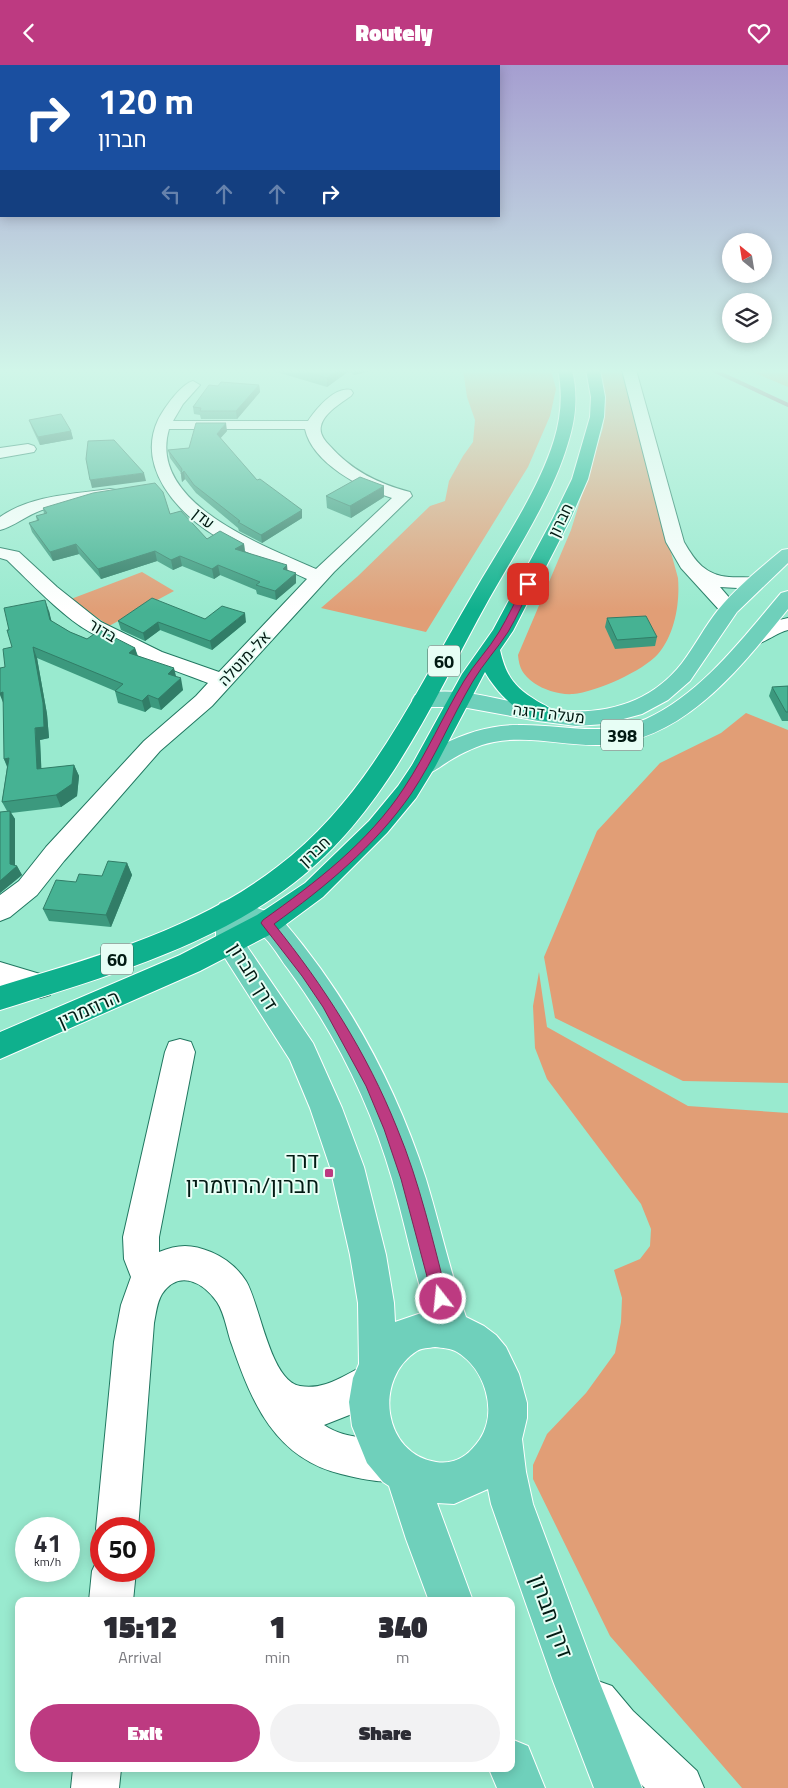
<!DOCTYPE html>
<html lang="en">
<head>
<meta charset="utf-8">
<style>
  :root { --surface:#fff; --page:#f2f2f3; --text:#2b2b33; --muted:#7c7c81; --accent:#bd3a81 }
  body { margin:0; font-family:"Titillium Web",Heebo,sans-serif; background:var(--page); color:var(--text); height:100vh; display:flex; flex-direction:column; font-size:19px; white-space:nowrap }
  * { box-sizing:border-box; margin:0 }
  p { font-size:16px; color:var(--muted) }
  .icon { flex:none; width:28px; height:28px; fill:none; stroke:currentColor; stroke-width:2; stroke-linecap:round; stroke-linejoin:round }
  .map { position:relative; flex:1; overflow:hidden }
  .side { position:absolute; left:15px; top:1532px; width:500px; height:175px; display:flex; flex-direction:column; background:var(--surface); border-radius:10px; box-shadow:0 2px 12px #0003 }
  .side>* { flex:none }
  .top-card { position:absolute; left:0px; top:0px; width:500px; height:152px; box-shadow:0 2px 12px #0003; background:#1a4fa0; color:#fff; overflow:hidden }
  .needle { width:32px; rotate:330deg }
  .controls { position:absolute; left:722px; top:168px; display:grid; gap:10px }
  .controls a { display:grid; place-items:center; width:50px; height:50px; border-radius:50%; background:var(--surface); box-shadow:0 2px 12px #0003; font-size:25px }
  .speed { position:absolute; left:15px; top:1452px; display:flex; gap:10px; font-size:25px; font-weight:700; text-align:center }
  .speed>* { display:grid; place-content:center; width:65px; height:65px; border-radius:50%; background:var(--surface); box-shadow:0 2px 12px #0003; line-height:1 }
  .speed small { font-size:12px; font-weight:400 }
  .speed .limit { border:8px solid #d22; background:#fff; color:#111 }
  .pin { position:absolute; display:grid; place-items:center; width:42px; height:42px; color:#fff; margin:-21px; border-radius:10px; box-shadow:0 2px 8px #0006 }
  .me { position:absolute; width:55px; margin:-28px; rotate:344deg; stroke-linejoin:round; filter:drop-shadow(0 0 4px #0008) }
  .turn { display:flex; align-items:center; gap:18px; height:105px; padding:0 15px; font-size:22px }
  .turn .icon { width:65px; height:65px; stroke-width:2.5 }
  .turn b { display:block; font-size:35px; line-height:42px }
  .lanes { display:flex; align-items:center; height:48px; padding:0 15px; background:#0003; justify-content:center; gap:25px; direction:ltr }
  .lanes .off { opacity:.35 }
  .eta { display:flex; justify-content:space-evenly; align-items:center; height:85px; text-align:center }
  .eta b { font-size:30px; font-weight:800; line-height:35px }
  .button { display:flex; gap:10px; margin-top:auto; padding:10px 15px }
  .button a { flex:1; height:58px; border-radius:30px; background:var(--accent); color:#fff; font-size:20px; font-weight:800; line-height:58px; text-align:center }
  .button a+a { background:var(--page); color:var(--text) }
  header { display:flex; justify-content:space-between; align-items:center; height:65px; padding:0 15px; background:var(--accent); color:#fff; font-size:22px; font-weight:800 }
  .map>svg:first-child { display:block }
</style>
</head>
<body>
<header><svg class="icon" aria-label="back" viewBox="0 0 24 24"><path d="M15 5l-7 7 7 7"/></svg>Routely<svg class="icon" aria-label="heart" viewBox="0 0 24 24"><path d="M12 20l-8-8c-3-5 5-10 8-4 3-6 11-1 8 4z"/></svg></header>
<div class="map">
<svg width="788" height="1723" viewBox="0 0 788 1723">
  <rect width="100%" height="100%" fill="#99eacf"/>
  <g fill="#e19e76">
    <polygon points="463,305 551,305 556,324 550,351 528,402 426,567 321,543 358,511 430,441 445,436 449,416 463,391 473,377 475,355 467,332"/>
    <path d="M598,305h23l57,208c2,25 -3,56 -20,76 -15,17 -62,38 -85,40 -13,1 -29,-4 -39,-11 -11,-8 -15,-15 -16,-28l53,-125 32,-102 3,-31z"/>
    <polygon points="748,305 788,305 788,322"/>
    <polygon points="142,507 174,526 109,561 71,534"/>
    <polygon points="746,648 788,665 788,1018 683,1016 555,953 544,892 597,766 660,698 721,668"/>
    <polygon points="539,907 547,962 688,1041 788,1048 788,1723 742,1723 610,1571 533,1414 533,1400 547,1369 586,1328 615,1288 621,1257 622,1233 614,1205 640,1194 650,1181 651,1164 641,1139 547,1014 535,983 533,941"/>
  </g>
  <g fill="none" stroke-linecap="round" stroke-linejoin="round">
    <polyline stroke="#9f5f7f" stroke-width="4" points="713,305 788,340"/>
    <defs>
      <g id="minor">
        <path d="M622,305h14l48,172c11,19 21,33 45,35 11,1 22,-1 33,2l2,4 -2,4 -7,2 -35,-2 19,22 -3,4 -7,2 -7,-2 -41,-45 -15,-26z"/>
        <path d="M193,316l7,4 -17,19 -10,17h135c8,-12 27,-35 43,-31l2,3 -2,3c-10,7 -27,17 -30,30 -2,8 4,15 9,20 22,25 49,38 80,46l2,4 -78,76 -122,134 -52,45 -96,110 -27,34 -27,22 -10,4v-26l19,-14 27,-34 98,-106 52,-45 12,-13c-40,-15 -82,-30 -120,-52 -27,-16 -58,-49 -81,-71l-7,-2v-10l19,4 38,35 44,35 61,30 57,20 88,-93c-30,-14 -61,-26 -90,-42 -40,-24 -81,-70 -59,-117 6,-12 23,-36 35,-39zM169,364h136c7,34 57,60 87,69l-76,71c-51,-23 -169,-65 -147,-140z"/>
        <polygon points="28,379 34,381 36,384 34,387 0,393 0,383"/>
        <path d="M110,424l6,1 2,4 -2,4c-24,6 -50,5 -74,12 -15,5 -29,17 -42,20v-13c31,-22 74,-23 110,-28z"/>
        <path d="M788,553v12c-16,4 -27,18 -43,14l-3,-4c10,-15 29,-18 46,-22z"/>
        <polygon points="0,897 50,912 54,921 50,930 40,933 0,921"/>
        <path d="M180,974l11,3 4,10 -36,185v15c19,-8 33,-8 52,0 14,6 26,15 35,29 14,23 24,100 54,105 27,5 47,-14 71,-23l14,5 5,14 -5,14 -9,5 -19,11 -33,13c23,16 53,11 79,22l6,14 -6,14c-4,2 -9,5 -14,6 -11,2 -36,-4 -48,-7 -66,-16 -89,-71 -109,-129 -5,-13 -7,-31 -15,-43 -14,-20 -38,-33 -55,-8 -5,8 -6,19 -8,29l-16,206h-37v13l-5,-13 18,-187 7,-37 10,-28 -7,-18 -1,-22 42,-185 4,-10z"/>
        <polygon points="101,1489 101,1506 136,1506 133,1536 89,1536 92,1506 99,1491"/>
        <path d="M595,1615l17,6 21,25 64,60 7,17h-59c-27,-26 -59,-50 -73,-85l6,-17z"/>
        <polygon points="73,1704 121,1704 119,1723 71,1723"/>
      </g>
      <g id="major">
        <path d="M788,484v14l-51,49 -47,69 -22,19 -26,14 -37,10 -29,2 -38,-5 -76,-14h-39l-8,-2 -3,-5 3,-5c47,-12 96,10 142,15 48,6 95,-8 125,-47 13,-17 23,-37 36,-53 19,-23 41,-41 64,-60z"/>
        <path d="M788,526v18c-48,59 -105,134 -188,136 -35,1 -71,-10 -106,-3 -16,3 -32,11 -45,19 -8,5 -15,11 -23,13 -4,1 -7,0 -11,-1l-4,-6c7,-10 20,-16 31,-22 23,-12 49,-20 76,-20 44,-1 85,13 128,-6 56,-26 96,-80 135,-126z"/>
        <path d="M230,834l42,14 12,9c64,75 112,164 142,257 14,46 24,93 40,138l18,9 12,9 10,12 13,27 8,29v15l-5,21 4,33 7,32 66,177 43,107h-48l-41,-107 -62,-177 -3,-15 -34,15 -17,-1 36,98h-44l-23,-62 -17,-53 -6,-4 -16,-19 -15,-37 -3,-24 4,-24 6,-14 -1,-61 -8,-48 -20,-88 -20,-59 -20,-48 -74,-116v-34l4,-7zM244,860c22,6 31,27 44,44 47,64 82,134 104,210 13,44 21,88 35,132l-32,11 -1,-19 -8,-48 -22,-88 -22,-59 -29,-65 -69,-101zM435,1282c7,1 16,1 22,5 28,17 41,59 23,87 -11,16 -24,26 -44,23 -53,-8 -63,-83 -19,-111 4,-3 12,-3 18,-4z"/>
        <polygon points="511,1674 528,1681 545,1723 497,1723 489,1704 511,1704"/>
      </g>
      <g id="highway">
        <path d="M558,305h14c6,25 4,48 -4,73 -15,52 -52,108 -79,156 -55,99 -102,212 -194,283 -85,66 -194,96 -295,128v-24c95,-29 197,-57 277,-119 92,-69 139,-177 196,-273 27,-47 65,-102 81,-154 7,-23 9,-46 4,-70z"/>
        <path d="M586,305h14l5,27 -1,20 -16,62 -18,41 -57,111 -13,19c6,26 14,37 37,51 7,4 15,7 19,14l-3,5c-25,7 -57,-28 -68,-48l-50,95 -19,31 -29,35 -64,64 -46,34 -77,40 -200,88v-27l180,-77 77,-40 48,-32 64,-62 29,-35 14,-21 50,-91 31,-44 59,-110 20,-41 18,-62 1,-20z"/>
      </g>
    </defs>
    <use href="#minor" stroke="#207760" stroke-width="2"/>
    <use href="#major" stroke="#fff" stroke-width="2"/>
    <use href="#highway" stroke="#fff" stroke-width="2"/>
    <use href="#minor" fill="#fff" fill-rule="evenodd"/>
    <use href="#major" fill="#6fd0bb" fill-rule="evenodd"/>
    <use href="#highway" fill="#0fb08d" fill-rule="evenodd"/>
  </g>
  <g fill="#3c997e">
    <polygon points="270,305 370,305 370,306 354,310 349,306 327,322"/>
    <polygon points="259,320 260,327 237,354 201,354 200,350 194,349 193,342 218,321"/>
    <polygon points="29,355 71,366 73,374 40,380 32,363"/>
    <polygon points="227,366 220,373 257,415 302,445 302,453 262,478 239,466 238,463 196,428 185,414 182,417 181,408 170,393 168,385 189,383"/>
    <polygon points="326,431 384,432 351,453 327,443"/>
    <polygon points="43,443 170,449 207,474 244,479 245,488 288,506 296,518 276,535 257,529 256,525 220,510 214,514 182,501 173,505 157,496 101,514 79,489 53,496 32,467 29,458 37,456 36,451 44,449"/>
    <polygon points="49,546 51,556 70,567 87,574 135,583 138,591 176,612 183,625 161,645 151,642 145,647 118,638 115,626 37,593 47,649 49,673 40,675 41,704 74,700 79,711 77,731 61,742 11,748 15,754 15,801 17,801 22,810 0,828 7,746 2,737 7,702 4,694 5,602 12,582 9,565"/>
    <polygon points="607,553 657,572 655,581 615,584 605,562"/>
    <polygon points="205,554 246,557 212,585 160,565 145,576 121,565 118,556"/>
    <polygon points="788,621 788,656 782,656 769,631 772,622"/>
    <polygon points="127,798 132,810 111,862 49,856 43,844 76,817 102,811"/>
  </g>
  <g fill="#317d67">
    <polygon points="338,305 349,305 349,306 327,322 327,313"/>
    <polygon points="354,305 370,305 370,306 354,310"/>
    <polygon points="259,320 260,327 237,354 236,346"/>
    <polygon points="226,358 227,366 218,376 217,369"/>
    <polygon points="71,366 73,374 40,380 38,372"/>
    <polygon points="184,406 185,414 182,417 181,409"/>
    <polygon points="144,408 146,416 92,423 90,415"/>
    <polygon points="384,421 384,432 351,453 350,441"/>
    <polygon points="302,445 302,453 262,478 261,470"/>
    <polygon points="76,479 79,489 53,496 50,487"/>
    <polygon points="244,479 245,488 235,484"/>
    <polygon points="155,486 157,496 101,514 98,504"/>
    <polygon points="180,491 182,501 173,505 171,495"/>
    <polygon points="218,500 220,510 214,514 212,504"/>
    <polygon points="287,500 288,510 283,504"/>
    <polygon points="296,508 296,518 276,535 275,526"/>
    <polygon points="45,535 49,546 54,566 50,555"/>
    <polygon points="245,548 246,557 212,585 210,576"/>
    <polygon points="158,557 160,565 145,576 143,568"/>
    <polygon points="33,582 37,593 47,649 49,673 40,675 42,715 37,704"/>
    <polygon points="135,583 138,594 129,588"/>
    <polygon points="174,603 177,615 168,609"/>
    <polygon points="181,613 183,625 161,645 158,634"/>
    <polygon points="3,627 4,640 0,630 0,628"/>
    <polygon points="148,630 151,642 145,647 142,636"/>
    <polygon points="9,693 9,705 4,694"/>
    <polygon points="74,700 79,711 77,731 61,742 56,730"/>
    <polygon points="10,746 15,754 15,803 17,801 22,810 0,828 0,816 10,799"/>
    <polygon points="127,798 132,810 111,862 106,850"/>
  </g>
  <g fill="#46b293" stroke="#317d67">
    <polygon points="299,305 338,305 327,313"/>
    <polygon points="221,317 259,320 236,346 200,346 201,343 193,342 209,320 218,321"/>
    <polygon points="61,349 71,366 38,372 29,355"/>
    <polygon points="196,358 226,358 217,369 257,415 260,414 302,445 261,470 238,457 240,456 194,420 184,406 181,409 182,404 168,385 189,383"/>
    <polygon points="114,375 144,408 90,415 86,394 88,376"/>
    <polygon points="360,412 384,421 350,441 326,431"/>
    <polygon points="155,418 163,427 170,449 181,446 207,474 220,466 244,479 235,484 287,500 283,504 296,508 275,526 256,520 260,517 218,500 212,504 180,491 171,495 155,486 98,504 76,479 50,487 29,458 39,455 36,451 47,448 43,443 93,428"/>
    <polygon points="152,533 205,554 222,541 245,548 210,576 158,557 143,568 118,556"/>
    <polygon points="45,535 50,555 70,567 87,574 100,565 135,583 129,588 174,603 168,609 181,613 158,634 148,630 142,636 115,626 123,619 33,582 43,638 44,662 35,663 37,704 74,700 72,719 56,730 2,737 9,693 4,694 3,627 0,628 0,603 5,602 3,584 12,582 7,565 9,565 4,543"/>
    <polygon points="646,551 657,572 617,575 607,553"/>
    <polygon points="788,621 788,647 786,647 772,622"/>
    <polygon points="10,746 10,799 17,801 0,816 0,747"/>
    <polygon points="108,796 127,798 106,850 43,844 56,815 76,817 79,809 102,811"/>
  </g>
  <linearGradient id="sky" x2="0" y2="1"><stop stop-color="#a59ed0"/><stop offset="0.56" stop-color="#d1f6e9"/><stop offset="1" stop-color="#d1f6e9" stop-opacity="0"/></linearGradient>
  <rect width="788" height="546" fill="url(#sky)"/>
  <path fill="#bd3a81" stroke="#7b2654" d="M528,517l4,2c-8,16 -15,33 -24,48 -11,17 -25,32 -35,49 -22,37 -38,77 -62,113 -36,52 -86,93 -137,130 50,62 93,129 123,204 23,55 36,114 51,171l-2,6 -5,2 -6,-2 -2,-6 -32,-120 -17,-50 -18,-43 -43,-79 -21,-31 -41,-53 2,-3c52,-37 106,-78 141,-132 23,-35 39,-72 60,-107 10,-17 25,-32 35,-49 9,-15 17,-32 25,-48z"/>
  <rect fill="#bd3a81" stroke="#e7fef5" stroke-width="2" x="324" y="1103" width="10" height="10" rx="2.5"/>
  <g text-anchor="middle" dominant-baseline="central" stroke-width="4" stroke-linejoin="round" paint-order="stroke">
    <g font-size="16" fill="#021a13" stroke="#e7fef5">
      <text transform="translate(204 453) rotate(39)">עדן</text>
      <text transform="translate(560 455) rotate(-64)">חברון</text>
      <text transform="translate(103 565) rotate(31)">בדור</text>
      <text transform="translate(244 593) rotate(-47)">אל-מוטלה</text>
      <text transform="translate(549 648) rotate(7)">מעלה דרגה</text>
      <text transform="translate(314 786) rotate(-43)">חברון</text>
    </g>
    <g fill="#e7fef5" stroke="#475e57" stroke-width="1">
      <rect x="428" y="580.5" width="32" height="31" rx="4"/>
      <rect x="601" y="654.5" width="42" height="31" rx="4"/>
      <rect x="101" y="878.5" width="32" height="31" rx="4"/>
    </g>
    <g font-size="18" font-weight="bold" fill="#021a13">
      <text x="444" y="596">60</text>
      <text x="622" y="670">398</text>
      <text x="117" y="894">60</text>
    </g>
    <g font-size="19" fill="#021a13" stroke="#e7fef5">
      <text transform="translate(254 911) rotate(58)">דרך חברון</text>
      <text transform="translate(88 943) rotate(-24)">הרוזמרין</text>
    </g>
    <g font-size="22" fill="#021a13" stroke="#e7fef5" text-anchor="end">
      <text x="319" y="1095">דרך<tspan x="319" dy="25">חברון/הרוזמרין</tspan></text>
    </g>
    <g font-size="22" fill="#021a13" stroke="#e7fef5">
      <text transform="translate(552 1551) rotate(70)">דרך חברון</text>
    </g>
  </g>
</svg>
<div class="controls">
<a><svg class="needle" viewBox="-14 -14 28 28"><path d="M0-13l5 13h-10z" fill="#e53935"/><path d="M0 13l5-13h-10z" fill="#7c7c81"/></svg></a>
<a><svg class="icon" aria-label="layers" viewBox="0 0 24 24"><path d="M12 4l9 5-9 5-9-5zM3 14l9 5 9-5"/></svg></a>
</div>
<div class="speed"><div>41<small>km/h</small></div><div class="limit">50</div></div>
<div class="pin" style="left:528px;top:519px;background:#d93025"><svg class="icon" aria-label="arrive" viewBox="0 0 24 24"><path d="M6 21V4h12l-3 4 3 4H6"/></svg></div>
<svg class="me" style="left:441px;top:1234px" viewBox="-20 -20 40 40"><circle r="17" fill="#bd3a81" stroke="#fff" stroke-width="3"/><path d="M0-11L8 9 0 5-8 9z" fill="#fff"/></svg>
<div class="top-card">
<div class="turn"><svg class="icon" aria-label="right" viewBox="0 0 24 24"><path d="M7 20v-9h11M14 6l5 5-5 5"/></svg><div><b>120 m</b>חברון</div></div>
<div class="lanes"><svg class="icon off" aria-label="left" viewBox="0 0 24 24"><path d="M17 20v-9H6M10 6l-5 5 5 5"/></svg><svg class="icon off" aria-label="ahead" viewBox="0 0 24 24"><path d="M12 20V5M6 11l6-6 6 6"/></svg><svg class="icon off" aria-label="ahead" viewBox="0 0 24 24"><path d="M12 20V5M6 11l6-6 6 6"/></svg><svg class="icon" aria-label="right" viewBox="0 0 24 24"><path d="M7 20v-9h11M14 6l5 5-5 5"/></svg></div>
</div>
<section class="side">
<div class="eta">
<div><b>15:12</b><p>Arrival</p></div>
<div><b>1</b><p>min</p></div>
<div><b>340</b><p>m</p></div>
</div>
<div class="button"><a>Exit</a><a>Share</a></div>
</section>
</div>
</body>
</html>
